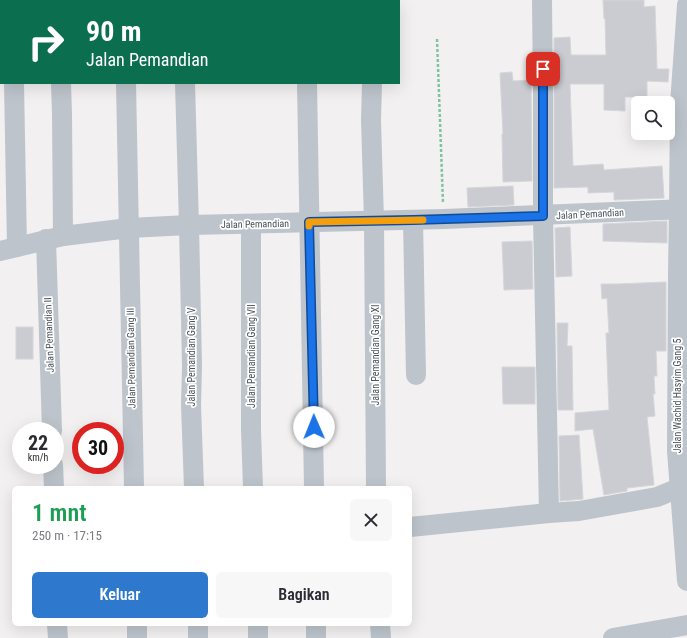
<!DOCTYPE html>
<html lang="id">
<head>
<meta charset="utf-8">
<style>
  :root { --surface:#fff; --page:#f7f7f7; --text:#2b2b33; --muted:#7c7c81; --accent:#2e78cd }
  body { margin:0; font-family:"Roboto Condensed",sans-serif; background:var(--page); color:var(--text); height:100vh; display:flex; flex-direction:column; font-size:15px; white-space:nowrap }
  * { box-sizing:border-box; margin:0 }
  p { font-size:13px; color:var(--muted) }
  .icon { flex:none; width:22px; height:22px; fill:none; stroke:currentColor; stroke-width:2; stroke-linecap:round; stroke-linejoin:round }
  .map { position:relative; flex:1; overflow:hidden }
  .drawer { position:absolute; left:12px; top:486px; width:400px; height:140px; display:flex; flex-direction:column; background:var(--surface); border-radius:6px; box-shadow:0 4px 16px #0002 }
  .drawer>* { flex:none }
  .top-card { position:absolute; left:0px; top:0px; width:400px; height:84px; box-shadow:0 4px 16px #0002; background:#0b6e4f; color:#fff; overflow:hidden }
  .buttons { position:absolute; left:631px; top:96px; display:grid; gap:8px }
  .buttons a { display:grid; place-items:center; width:44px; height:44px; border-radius:6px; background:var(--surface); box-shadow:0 4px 16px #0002; font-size:20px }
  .speed { position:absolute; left:12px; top:422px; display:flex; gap:8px; font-size:20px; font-weight:700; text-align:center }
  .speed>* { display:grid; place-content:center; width:52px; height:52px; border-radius:50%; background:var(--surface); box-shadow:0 4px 16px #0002; line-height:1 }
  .speed small { font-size:10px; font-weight:400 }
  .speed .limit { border:6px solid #d22; background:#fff; color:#111 }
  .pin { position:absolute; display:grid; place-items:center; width:34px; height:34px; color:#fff; margin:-17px; border-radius:8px; box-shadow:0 2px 6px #0006 }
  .me { position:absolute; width:44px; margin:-22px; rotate:359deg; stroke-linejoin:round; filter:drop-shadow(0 0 3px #0008) }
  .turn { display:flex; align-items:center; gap:14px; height:84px; padding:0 20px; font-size:18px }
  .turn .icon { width:52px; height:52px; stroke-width:2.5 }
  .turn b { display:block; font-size:28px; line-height:34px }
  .round { display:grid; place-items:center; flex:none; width:42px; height:42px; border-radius:6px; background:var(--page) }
  .headline { display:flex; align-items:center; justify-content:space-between; height:68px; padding:0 20px }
  h1 { font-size:24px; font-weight:600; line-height:30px; color:#1e9e55 }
  .primary-button { display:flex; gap:8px; margin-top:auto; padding:8px 20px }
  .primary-button a { flex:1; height:46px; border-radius:6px; background:var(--accent); color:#fff; font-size:16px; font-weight:600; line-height:46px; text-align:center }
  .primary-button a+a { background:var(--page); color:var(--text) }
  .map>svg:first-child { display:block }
</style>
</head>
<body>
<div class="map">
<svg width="687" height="638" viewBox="0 0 687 638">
  <rect width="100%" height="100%" fill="#f2f0f0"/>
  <g fill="#cbccd2" stroke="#d4d6da">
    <polygon points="603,0 644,0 644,7 655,6 657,69 669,69 668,82 647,81 647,97 625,97 625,111 604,110 604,84 570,84 573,166 603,164 604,170 662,166 664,198 614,200 614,192 588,193 588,187 554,188 554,38 570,37 571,55 606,55 605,18 604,19"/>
    <polygon points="512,72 513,81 531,80 532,181 503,182 502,134 503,134 500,73"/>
    <polygon points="513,186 514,205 468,207 467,188"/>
    <polygon points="667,221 667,243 603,241 603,224"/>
    <polygon points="570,227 572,276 556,277 555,228"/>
    <polygon points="532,241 533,289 504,290 502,242"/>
    <polygon points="666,282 666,351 656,351 657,376 654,376 655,394 653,394 655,416 647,417 654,485 627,488 627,491 604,495 593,429 575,431 575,413 609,410 606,333 609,333 607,298 602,299 601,284 617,284"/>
    <polygon points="557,323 568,323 567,346 572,346 573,410 558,410"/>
    <rect x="16" y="327" width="17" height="32"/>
    <polygon points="502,367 535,367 535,404 503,404"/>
    <polygon points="579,435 583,499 560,501 559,436"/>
  </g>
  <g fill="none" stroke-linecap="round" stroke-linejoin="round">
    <polyline stroke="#7fc4a0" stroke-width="2.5" stroke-dasharray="3 2" stroke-linecap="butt" points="437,39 443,203"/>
    <g stroke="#bdc4cb" stroke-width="20">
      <polyline points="58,0 58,1"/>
      <polyline points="125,0 125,1"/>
      <polyline points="182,0 182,1"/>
      <polyline points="374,0 374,1"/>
      <polyline points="542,0 543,96 543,216 549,513"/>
      <polyline points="308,1 308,0"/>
      <polyline points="687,5 680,104 679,210 678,274 677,451 687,581"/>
      <polyline points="14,83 17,247"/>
      <polyline points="61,83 62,114 63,236"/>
      <polyline points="126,83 134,488"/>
      <polyline points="185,83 189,225 192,366 191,405 194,488"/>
      <polyline points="307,83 314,488"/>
      <polyline points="372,83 371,120 374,221 376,488"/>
      <polyline points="413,220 416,375"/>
      <polyline points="251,225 251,430 253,488"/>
      <polyline points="46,239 52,431"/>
      <polyline points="0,251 63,236 129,228 189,225 444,219 687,209"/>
      <polyline points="53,465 54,488"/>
      <polyline points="410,527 549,513 579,511 657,497 679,488 687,487"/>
      <polyline points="57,624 58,638"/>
      <polyline points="137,624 137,638"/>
      <polyline points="198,624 198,638"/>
      <polyline points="258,624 258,638"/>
      <polyline points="316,624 316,638"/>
      <polyline points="380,624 381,638"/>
      <polyline points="613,638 687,625"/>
    </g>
  </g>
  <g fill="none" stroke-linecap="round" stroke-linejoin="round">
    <defs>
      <polyline id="route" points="314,427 309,222 413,220 543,216 543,69"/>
    </defs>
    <use href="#route" stroke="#114b97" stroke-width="10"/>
    <use href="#route" stroke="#1a73e8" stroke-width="7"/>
    <polyline stroke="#f59e0b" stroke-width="7" points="309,226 309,222 423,220"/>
  </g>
  <g text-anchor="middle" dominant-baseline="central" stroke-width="3.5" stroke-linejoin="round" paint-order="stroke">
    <g font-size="10" fill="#4a535b" stroke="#fff">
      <text transform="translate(590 214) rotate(-3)">Jalan Pemandian</text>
      <text transform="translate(255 224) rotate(-1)">Jalan Pemandian</text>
      <text transform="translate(49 335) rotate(-92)">Jalan Pemandian II</text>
      <text transform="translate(375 355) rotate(-90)">Jalan Pemandian Gang XI</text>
      <text transform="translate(251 356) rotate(-90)">Jalan Pemandian Gang VII</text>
      <text transform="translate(191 357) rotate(-90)">Jalan Pemandian Gang V</text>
      <text transform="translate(131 358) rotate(-91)">Jalan Pemandian Gang III</text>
      <text transform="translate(677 396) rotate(-90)">Jalan Wachid Hasyim Gang 5</text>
    </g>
  </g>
</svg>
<div class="buttons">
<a><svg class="icon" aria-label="search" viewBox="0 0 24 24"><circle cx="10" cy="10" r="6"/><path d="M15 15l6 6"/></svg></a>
</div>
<div class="speed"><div>22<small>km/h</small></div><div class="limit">30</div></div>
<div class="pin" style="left:543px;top:69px;background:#d93025"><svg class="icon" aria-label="arrive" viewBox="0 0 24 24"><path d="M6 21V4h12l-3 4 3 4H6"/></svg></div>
<svg class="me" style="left:314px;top:427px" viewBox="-20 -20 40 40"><circle r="19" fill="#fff"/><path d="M0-13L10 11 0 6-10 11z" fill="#1a73e8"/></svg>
<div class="top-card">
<div class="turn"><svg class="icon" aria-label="right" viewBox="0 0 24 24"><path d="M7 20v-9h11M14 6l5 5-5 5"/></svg><div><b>90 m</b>Jalan Pemandian</div></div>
</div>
<section class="drawer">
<div class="headline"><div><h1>1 mnt</h1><p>250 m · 17:15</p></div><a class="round"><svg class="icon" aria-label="close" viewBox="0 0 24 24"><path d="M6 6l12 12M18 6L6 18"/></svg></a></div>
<div class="primary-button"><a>Keluar</a><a>Bagikan</a></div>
</section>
</div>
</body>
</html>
